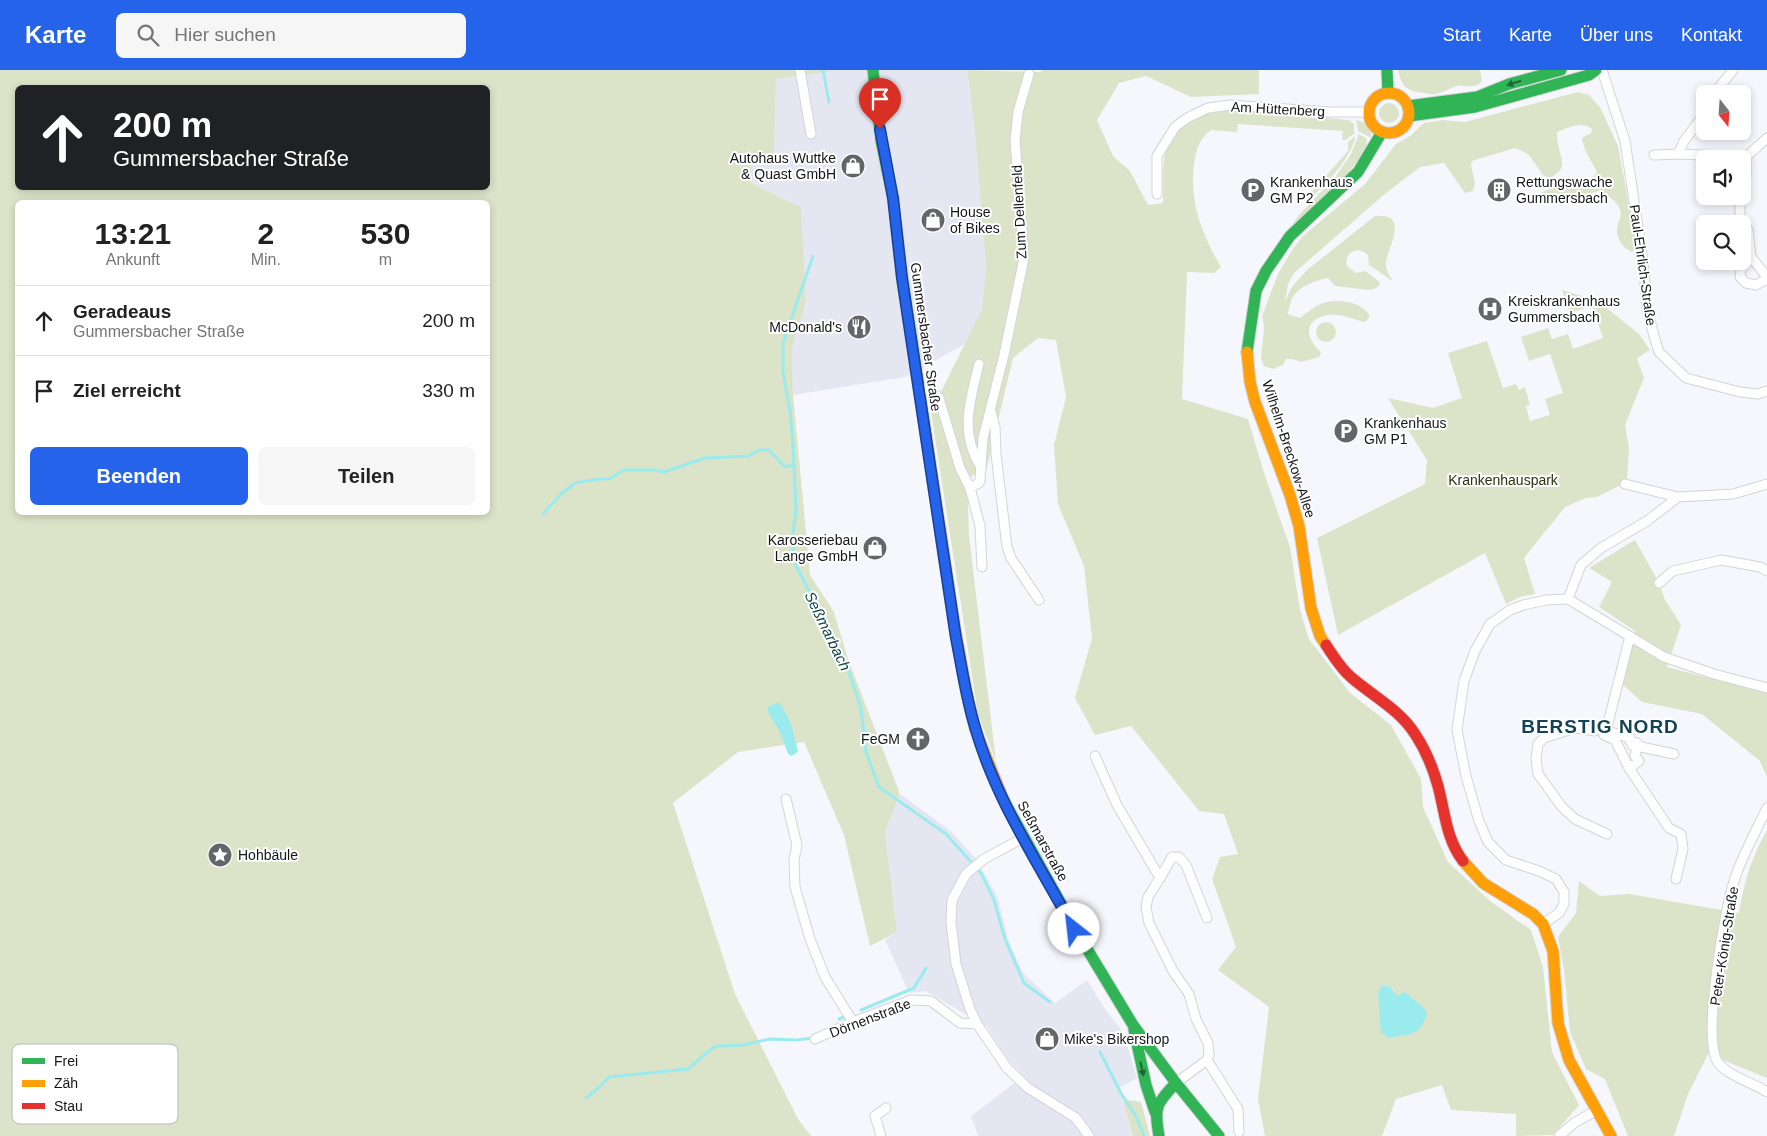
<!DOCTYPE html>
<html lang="de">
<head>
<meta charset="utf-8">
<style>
  :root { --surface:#fff; --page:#f6f6f6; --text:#222; --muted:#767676; --line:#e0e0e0; --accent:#2563eb }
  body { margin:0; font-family:Helvetica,sans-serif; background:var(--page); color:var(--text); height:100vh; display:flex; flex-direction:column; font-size:19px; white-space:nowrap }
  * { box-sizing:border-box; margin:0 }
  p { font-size:16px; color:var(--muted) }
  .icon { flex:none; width:28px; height:28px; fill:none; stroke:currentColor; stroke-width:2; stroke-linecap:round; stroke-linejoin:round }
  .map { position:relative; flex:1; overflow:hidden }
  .drawer { position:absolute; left:15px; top:130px; width:475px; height:315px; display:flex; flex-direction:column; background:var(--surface); border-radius:8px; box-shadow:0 2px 8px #0003 }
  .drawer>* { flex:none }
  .top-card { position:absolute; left:15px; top:15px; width:475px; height:105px; border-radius:8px; box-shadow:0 2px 8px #0003; background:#202124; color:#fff; overflow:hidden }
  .needle { width:32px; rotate:163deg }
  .fabs { position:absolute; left:1696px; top:15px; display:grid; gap:10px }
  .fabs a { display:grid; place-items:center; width:55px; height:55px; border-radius:8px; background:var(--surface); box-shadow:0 2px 8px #0003; font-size:25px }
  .pin { position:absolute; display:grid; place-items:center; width:42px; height:42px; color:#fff; margin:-51px -21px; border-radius:50% 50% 50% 0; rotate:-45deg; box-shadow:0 0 5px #0007 }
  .pin .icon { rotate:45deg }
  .me { position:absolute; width:55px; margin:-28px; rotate:331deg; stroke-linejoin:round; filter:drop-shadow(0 0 4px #0008) }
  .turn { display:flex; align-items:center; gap:18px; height:105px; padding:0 15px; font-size:22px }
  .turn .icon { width:65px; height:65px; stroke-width:2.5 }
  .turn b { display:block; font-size:35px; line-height:42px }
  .eta { display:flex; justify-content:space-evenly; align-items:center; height:85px; text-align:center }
  .eta b { font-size:30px; font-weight:600; line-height:35px }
  .primary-button { display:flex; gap:10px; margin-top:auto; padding:10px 15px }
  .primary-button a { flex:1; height:58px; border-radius:8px; background:var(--accent); color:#fff; font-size:20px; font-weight:600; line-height:58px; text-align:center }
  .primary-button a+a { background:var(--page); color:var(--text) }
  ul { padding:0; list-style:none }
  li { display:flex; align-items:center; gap:15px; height:70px; padding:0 15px; border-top:1px solid var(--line) }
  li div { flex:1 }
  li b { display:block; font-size:19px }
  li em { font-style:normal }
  header { display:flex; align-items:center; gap:30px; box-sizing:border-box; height:70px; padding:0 25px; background:var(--accent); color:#fff }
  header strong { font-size:24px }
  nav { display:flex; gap:28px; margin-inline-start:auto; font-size:18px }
  .search { width:350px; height:45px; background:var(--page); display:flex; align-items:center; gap:12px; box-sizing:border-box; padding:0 18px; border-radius:8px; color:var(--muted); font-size:19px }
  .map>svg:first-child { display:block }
</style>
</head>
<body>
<header>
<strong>Karte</strong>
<div class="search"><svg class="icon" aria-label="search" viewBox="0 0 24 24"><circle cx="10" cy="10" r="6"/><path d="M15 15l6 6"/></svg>Hier suchen</div>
<nav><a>Start</a><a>Karte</a><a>Über uns</a><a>Kontakt</a></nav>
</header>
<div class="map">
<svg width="1767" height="1066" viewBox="0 0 1767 1066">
  <rect width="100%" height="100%" fill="#f6f7fc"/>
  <g fill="#e4e7f2">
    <polygon points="827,0 967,0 974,53 986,195 982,239 965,274 905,307 793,325 792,279 806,231 801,137 751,113 751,92 774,86 776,9 826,2"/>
    <polygon points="900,724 951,761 977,790 998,828 1008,869 1023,903 1055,933 1087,910 1103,936 1124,964 1137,1008 1119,1018 1133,1066 978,1066 971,1046 1024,1006 1009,991 987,957 926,921 909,923 885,870 897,862 885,762"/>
  </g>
  <g fill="#dbe4c9" fill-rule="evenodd">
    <path d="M0,0h827v2l-51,7 -2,77 -23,6v21l50,24 5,94 -14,48 1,46 17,180 24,37 14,47 52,135 -15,38 12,100 -27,14 -26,-111 -40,-93 -66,10 -65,51 62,191 63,125 13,17h-811zM18,18h470v100h-470zM18,132h470v310h-470z"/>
    <path d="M967,0l73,2 3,-2h216v24l-68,3 -45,-21 -27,7 -22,37 16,36 17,15 18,34 15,-2v-31l2,-23 9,-14 9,-10 24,-13 23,-4 119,12 5,4v10l-9,6h-3l1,-9 -105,-7 -1,8 -26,-2c-12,9 -15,20 -17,34 -5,38 8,71 27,103l-7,6 -27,-1 -5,127 66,20 16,54 26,74 10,63 9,29 41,54 41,32 30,54 2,28 25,55 42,39 41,29 12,37 9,85 27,53 -26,30 -37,1v-22l-65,-4 -9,-25 -46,14 -14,37h-117l-7,-37 11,-92 -51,-37 18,-23 -24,-68 8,-22 18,-3 -14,-40 -25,-3 -68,-85 -36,9 -20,-37 17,-60 -8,-72 -26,-62 -4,-59 12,-48 -10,-57 -18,-2 -25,20 -26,109 -20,12 2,57 27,225 -18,-47 -47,-302 51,-103 4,-44 -12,-142z"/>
    <path d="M1398,0h82l2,11c-5,8 -16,4 -25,5 -7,2 -14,7 -22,8 -3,1 -8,-1 -11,-1 -18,-2 -22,-6 -26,-23z"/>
    <path d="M1578,22l11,3 11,12 18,39 19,102 -5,4c-9,-4 -15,-12 -15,-22 0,-9 7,-14 2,-23 -4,-7 -12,-12 -19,-16l-51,13 -8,-1 -3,-4v-5l14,-6 41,-10 4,-6c-6,-12 -13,-20 -15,-34l9,-5 1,-4c-11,-9 -24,-1 -35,3 0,4 0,8 1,12 3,16 11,25 -9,34l-6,-3 -15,-21 -13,-6 -43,13 -1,4 4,18 -2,8 -8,2 -21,-30 -24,4 -34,26 -92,80 -6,11 -3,18 6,-14 16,-18 68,-54c37,-3 11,33 11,48 0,7 4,13 8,18l-25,-17 -1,-10c-11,-10 -24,-3 -21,11l9,7 9,-2 15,11c0,5 -6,8 -11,8l-34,-4 -7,-8c-11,2 -31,9 -36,21 -3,5 -2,10 -5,15l13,4c8,-6 17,-14 27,-16 13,-3 35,0 42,13v3l-4,4c-10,-2 -18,-6 -27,-7 -13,-2 -34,5 -28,22 2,6 7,11 11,16l-2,4 -18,5 -9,-3h-6l-3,6 -10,4 -9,-3 -3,-7 3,-32 -2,-11 16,-42 14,-24 11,-14 62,-52 31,-40 14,-8 14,-13 18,-3 23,2z"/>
    <circle cx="1389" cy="43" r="10"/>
    <path d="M1356,50c9,1 16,8 15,18l-13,-7z"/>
    <path d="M1359,64l8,5 -1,4 2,1c-18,33 -48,57 -76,81l7,-10 37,-39 15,-22z"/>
    <path d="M1355,66c0,12 -18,37 -27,44l-2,-4 22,-25v-9z"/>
    <polygon points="1323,109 1327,112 1306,133 1304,131"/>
    <polygon points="1562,220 1598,231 1639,264 1650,280 1637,288 1644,308 1625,355 1629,378 1627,412 1597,427 1586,428 1565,437 1524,488 1535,524 1520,527 1506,534 1485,483 1338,565 1317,468 1425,414 1427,390 1388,328 1433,338 1462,328 1448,283 1487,271 1503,318 1516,314 1519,320 1525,317 1530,335 1526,336 1530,351 1550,345 1545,329 1563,323 1550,284 1529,291 1521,267 1548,258 1552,269 1568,264 1573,279 1603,268 1592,236 1570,243"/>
    <circle cx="1326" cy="262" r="10"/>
    <polygon points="1635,470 1659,513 1665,530 1681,555 1667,597 1767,623 1767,707 1760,691 1702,644 1642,632 1623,615 1635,561 1599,537 1612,512 1589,498"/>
    <path d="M1767,760v248l-59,-24 -20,40 -14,42h-46l-23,-57 -19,-10 -16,-37 -6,-62 -6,-33 18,-24 3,-32 21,15 29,-2 110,19c6,-34 11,-52 28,-83z"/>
    <polygon points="1129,1030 1141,1032 1150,1066 1133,1066 1123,1031"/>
  </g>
  <g fill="#9aebee">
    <polygon points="776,633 780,633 791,654 798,681 795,684 791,686 788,684 780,662 768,642 768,637"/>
    <path d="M1382,916h7l8,10 8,-4 19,16 3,6c-7,23 -18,20 -39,24l-7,-6 -3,-39z"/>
  </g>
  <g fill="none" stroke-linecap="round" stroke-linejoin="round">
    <g stroke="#9aebee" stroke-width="3">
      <polyline points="823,0 829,32"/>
      <polyline points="813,186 783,273 783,302 790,341 793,374 796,440 792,470 795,494 845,590 861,638 866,682 879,717 946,764 981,803 994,830 1005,869 1024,913 1050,932"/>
      <polyline points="543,444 561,424 575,413 599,409 609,409 624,400 654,400 664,402 705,388 748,386 759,380 769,380 785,397 794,395"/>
      <polyline points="861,940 914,918 926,898"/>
      <polyline points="839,949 844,947"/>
      <polyline points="1100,982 1122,1025 1136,1046 1144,1066"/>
      <polyline points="586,1028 597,1019 609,1007 688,999 712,978 718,976 743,975 770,969 796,970 814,968"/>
    </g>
    <defs>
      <g id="street">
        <polyline points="800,0 811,64"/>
        <polyline points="1602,0 1625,71 1643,190 1647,238 1654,266 1659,282 1686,308 1740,322 1758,324 1767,321"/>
        <polyline points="1714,24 1733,0"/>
        <polyline points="1678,84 1746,87"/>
        <polyline points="1654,85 1678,84 1684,71 1705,43"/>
        <polyline points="1742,110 1746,106 1746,87 1767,68"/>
        <polyline points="1157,124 1157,86 1175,57 1187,48 1208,38 1230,35 1330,42 1369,42"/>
        <polyline points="1740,126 1740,148 1748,160 1751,187 1767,207"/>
        <polyline points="1751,187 1741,199 1740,207 1746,213 1756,215 1767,209"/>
        <path d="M979,294c-9,37 -20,69 2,103"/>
        <polyline points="919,317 935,324 939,328 960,398 970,418 980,456 982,497"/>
        <polyline points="991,342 995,357 996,384 1007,477 1011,488 1039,530"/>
        <polyline points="1625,414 1678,427"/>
        <polyline points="970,418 979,413 980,410 983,368 1004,285 1024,188 1015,71 1018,42 1029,4"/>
        <polyline points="1659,513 1673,501 1721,490 1760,497 1767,501"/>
        <polyline points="1568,529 1581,495 1601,478 1647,451 1678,427 1733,424 1767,414"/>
        <polyline points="1604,665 1615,670 1629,698"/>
        <polyline points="1605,665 1630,566"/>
        <polyline points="1632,675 1674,684"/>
        <polyline points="1637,676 1635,686 1639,691 1629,698 1669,758 1681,764 1683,779 1676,809"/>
        <polyline points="1095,686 1117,735 1160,808 1148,827 1146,837 1149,853 1173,901 1189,924 1196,949 1208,973 1209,985 1207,990"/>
        <polyline points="786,729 797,775 794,790 795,817 810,869 825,907 853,952"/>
        <path d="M1767,738c-11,23 -24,46 -32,70 -11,33 -31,151 -19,181 6,15 38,24 51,33"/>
        <polyline points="1607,764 1575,749 1562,737 1538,704 1536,689 1538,674 1544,668 1575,658 1595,661 1595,657 1630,668 1630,671 1637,673 1637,676"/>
        <polyline points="1023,768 984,789 966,804 952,830 951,853 956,894 970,939 977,954 1007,998 1028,1018 1076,1048 1089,1066"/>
        <polyline points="1160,808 1172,787 1179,787 1186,795 1207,848"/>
        <polyline points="1543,854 1559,843 1564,834 1564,822 1556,809 1539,801 1506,790 1488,772 1479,751 1466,706 1457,660 1464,611 1475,581 1490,554 1510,540 1523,535 1546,530 1568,529 1664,587 1714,604 1767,618"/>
        <polyline points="815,969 853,952 911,930 931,931 960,953 977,954"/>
        <polyline points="1176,1013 1207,990 1238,1039 1239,1062"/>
        <polyline points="881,1066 875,1046 886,1038"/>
        <polyline points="1559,1066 1574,1053 1597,1040"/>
      </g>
      <g id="fast">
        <polyline points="873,0 881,71 893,128 902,207 926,365"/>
        <polyline points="1387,0 1388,23"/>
        <polyline points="1408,36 1477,27 1509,14 1561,0"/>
        <polyline points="1409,46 1475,37 1589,5 1596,0"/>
        <polyline points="1247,282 1256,221 1266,201 1290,166 1358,102 1382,62"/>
        <polyline points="1004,731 1075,859 1133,955 1176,1013 1219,1066"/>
        <polyline points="1134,960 1146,1015 1155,1042"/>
        <path d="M1159,1066c-5,-29 -3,-32 17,-53"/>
      </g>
      <g id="slow">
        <circle cx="1389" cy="43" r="20"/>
        <polyline points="1247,282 1250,312 1255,332 1290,425 1299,456 1311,538 1320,566 1326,575"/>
        <polyline points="926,365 954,553 966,620 975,659 1004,731"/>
        <polyline points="1463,791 1483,813 1533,844 1543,854 1553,881 1558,953 1569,990 1611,1066"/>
      </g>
      <path id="jam" d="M1326,575c8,12 15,24 26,33 21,18 48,32 63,56 10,15 18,34 23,52 7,26 8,53 25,75"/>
    </defs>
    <use href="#street" stroke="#d3d4d8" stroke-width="11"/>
    <use href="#fast" stroke="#d3d4d8" stroke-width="13"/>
    <use href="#slow" stroke="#d3d4d8" stroke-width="13"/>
    <use href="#jam" stroke="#d3d4d8" stroke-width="13"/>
    <use href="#street" stroke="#fefeff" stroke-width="9"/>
    <use href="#fast" stroke="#30b455" stroke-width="11"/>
    <use href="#slow" stroke="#ff9f0a" stroke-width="11"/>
    <use href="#jam" stroke="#e5322d" stroke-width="11"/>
  </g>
  <defs><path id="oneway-solid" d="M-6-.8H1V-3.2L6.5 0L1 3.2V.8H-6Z" transform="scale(1.25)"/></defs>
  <g fill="#226536">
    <use href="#oneway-solid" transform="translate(1514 13) rotate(163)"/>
    <use href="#oneway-solid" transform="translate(1142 999) rotate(77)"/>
  </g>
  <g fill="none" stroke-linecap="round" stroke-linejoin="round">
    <defs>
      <path id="route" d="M880,59l13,69 9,80 54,360c6,30 10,60 19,89 20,72 64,137 99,202"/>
    </defs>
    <use href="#route" stroke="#184099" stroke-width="12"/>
    <use href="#route" stroke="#2563eb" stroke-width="9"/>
  </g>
  <defs>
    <symbol id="shop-disc" viewBox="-11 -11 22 22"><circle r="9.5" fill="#646568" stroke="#fff"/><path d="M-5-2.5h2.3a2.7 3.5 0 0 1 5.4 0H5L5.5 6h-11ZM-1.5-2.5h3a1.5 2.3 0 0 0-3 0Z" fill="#fff"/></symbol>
    <symbol id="parking-disc" viewBox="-11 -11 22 22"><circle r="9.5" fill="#646568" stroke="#fff"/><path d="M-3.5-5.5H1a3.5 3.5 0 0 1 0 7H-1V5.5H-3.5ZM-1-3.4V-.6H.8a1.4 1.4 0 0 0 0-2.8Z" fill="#fff"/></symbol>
    <symbol id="building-disc" viewBox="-11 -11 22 22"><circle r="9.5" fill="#646568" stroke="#fff"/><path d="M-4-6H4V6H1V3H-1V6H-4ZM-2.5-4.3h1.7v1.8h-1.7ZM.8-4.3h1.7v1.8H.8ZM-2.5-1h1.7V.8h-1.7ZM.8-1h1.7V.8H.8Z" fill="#fff"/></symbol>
    <symbol id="hospital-disc" viewBox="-11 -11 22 22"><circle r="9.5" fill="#646568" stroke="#fff"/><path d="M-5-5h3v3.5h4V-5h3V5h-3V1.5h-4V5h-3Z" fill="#fff"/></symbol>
    <symbol id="restaurant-disc" viewBox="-11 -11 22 22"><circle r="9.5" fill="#646568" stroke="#fff"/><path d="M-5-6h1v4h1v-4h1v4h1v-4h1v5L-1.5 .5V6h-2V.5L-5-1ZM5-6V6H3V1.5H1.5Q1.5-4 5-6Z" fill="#fff"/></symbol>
    <symbol id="church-disc" viewBox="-11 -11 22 22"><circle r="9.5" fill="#646568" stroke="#fff"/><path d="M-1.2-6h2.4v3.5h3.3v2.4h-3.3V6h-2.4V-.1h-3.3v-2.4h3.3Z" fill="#fff"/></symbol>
    <symbol id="sight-disc" viewBox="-11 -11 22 22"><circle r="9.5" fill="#646568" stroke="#fff"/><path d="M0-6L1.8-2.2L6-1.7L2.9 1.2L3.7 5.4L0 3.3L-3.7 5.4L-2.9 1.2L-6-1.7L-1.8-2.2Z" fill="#fff"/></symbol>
  </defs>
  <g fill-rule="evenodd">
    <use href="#shop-disc" x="839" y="82" width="28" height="28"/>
    <use href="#parking-disc" x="1239" y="106" width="28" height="28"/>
    <use href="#building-disc" x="1485" y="106" width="28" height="28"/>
    <use href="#shop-disc" x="919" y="136" width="28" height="28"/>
    <use href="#hospital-disc" x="1476" y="225" width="28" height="28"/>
    <use href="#restaurant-disc" x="845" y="243" width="28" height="28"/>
    <use href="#parking-disc" x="1332" y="347" width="28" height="28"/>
    <use href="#shop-disc" x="861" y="464" width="28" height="28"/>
    <use href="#church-disc" x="904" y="655" width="28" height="28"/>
    <use href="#sight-disc" x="206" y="771" width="28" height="28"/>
    <use href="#shop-disc" x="1033" y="955" width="28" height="28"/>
  </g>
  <g text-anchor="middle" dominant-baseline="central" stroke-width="4" stroke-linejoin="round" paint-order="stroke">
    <g font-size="14" fill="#151618" stroke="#fff">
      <text transform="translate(1278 39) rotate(3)">Am Hüttenberg</text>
      <text transform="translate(1019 142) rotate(-93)">Zum Dellenfeld</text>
      <text transform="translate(1643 195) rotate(82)">Paul-Ehrlich-Straße</text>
      <text transform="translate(926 267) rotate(82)">Gummersbacher Straße</text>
      <text transform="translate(1289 379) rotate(72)">Wilhelm-Breckow-Allee</text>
      <text transform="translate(1043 771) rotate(61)">Seßmarstraße</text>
      <text transform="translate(1724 876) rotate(-81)">Peter-König-Straße</text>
      <text transform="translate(870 948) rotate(-21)">Dörnenstraße</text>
    </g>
    <g font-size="14" fill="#151618" stroke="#fff" text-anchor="start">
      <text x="836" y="88" text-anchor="end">Autohaus Wuttke<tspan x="836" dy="16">&amp; Quast GmbH</tspan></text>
      <text x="1270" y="112">Krankenhaus<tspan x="1270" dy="16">GM P2</tspan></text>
      <text x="1516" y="112">Rettungswache<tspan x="1516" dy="16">Gummersbach</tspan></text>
      <text x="950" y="142">House<tspan x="950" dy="16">of Bikes</tspan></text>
      <text x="1508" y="231">Kreiskrankenhaus<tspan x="1508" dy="16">Gummersbach</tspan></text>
      <text x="842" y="257" text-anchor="end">McDonald's</text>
      <text x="1364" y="353">Krankenhaus<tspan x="1364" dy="16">GM P1</tspan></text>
      <text x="858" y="470" text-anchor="end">Karosseriebau<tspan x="858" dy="16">Lange GmbH</tspan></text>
      <text x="900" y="669" text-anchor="end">FeGM</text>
      <text x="238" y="785">Hohbäule</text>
      <text x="1064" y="969">Mike's Bikershop</text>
    </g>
    <g font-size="14" fill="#2a3210" stroke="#fff">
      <text x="1503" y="410">Krankenhauspark</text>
    </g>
    <g font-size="15" font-style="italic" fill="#104546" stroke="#fff">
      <text transform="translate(828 561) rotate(64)">Seßmarbach</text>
    </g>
    <g font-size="19" font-weight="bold" letter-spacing="1" fill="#164257" stroke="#fff">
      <text x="1600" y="656">BERSTIG NORD</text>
    </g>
  </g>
  <rect x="12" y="974" width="166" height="80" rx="8" fill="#fff" stroke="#b9b9ba" stroke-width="1"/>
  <rect x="22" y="988" width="23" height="6" fill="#30b455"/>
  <rect x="22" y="1010" width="23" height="7" fill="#ff9f0a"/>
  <rect x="22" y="1033" width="23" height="6" fill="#e5322d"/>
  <g font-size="14" fill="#151618">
    <text x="54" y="996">Frei</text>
    <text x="54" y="1018">Zäh</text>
    <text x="54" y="1041">Stau</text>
  </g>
</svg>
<div class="fabs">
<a><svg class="needle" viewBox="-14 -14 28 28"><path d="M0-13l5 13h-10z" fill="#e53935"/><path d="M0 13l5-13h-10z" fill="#767676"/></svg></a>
<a><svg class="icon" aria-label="sound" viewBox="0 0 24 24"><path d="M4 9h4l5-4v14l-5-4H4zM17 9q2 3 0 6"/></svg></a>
<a><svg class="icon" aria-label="search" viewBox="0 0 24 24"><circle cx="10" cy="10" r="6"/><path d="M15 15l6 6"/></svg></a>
</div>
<div class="pin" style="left:880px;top:59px;background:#d93025"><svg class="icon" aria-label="arrive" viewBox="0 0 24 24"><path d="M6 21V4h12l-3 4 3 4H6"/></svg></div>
<svg class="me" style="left:1074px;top:859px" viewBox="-20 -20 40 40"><circle r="19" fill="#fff"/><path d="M0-13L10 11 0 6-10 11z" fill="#2563eb"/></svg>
<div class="top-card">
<div class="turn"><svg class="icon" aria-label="ahead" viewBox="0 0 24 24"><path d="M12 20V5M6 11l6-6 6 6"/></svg><div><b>200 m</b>Gummersbacher Straße</div></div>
</div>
<section class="drawer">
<div class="eta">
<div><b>13:21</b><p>Ankunft</p></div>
<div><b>2</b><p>Min.</p></div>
<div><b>530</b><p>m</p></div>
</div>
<ul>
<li><svg class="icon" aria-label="ahead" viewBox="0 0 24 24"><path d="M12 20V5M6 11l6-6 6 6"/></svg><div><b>Geradeaus</b><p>Gummersbacher Straße</p></div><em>200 m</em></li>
<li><svg class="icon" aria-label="arrive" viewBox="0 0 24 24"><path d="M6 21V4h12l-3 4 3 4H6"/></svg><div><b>Ziel erreicht</b></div><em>330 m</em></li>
</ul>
<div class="primary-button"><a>Beenden</a><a>Teilen</a></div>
</section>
</div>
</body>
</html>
